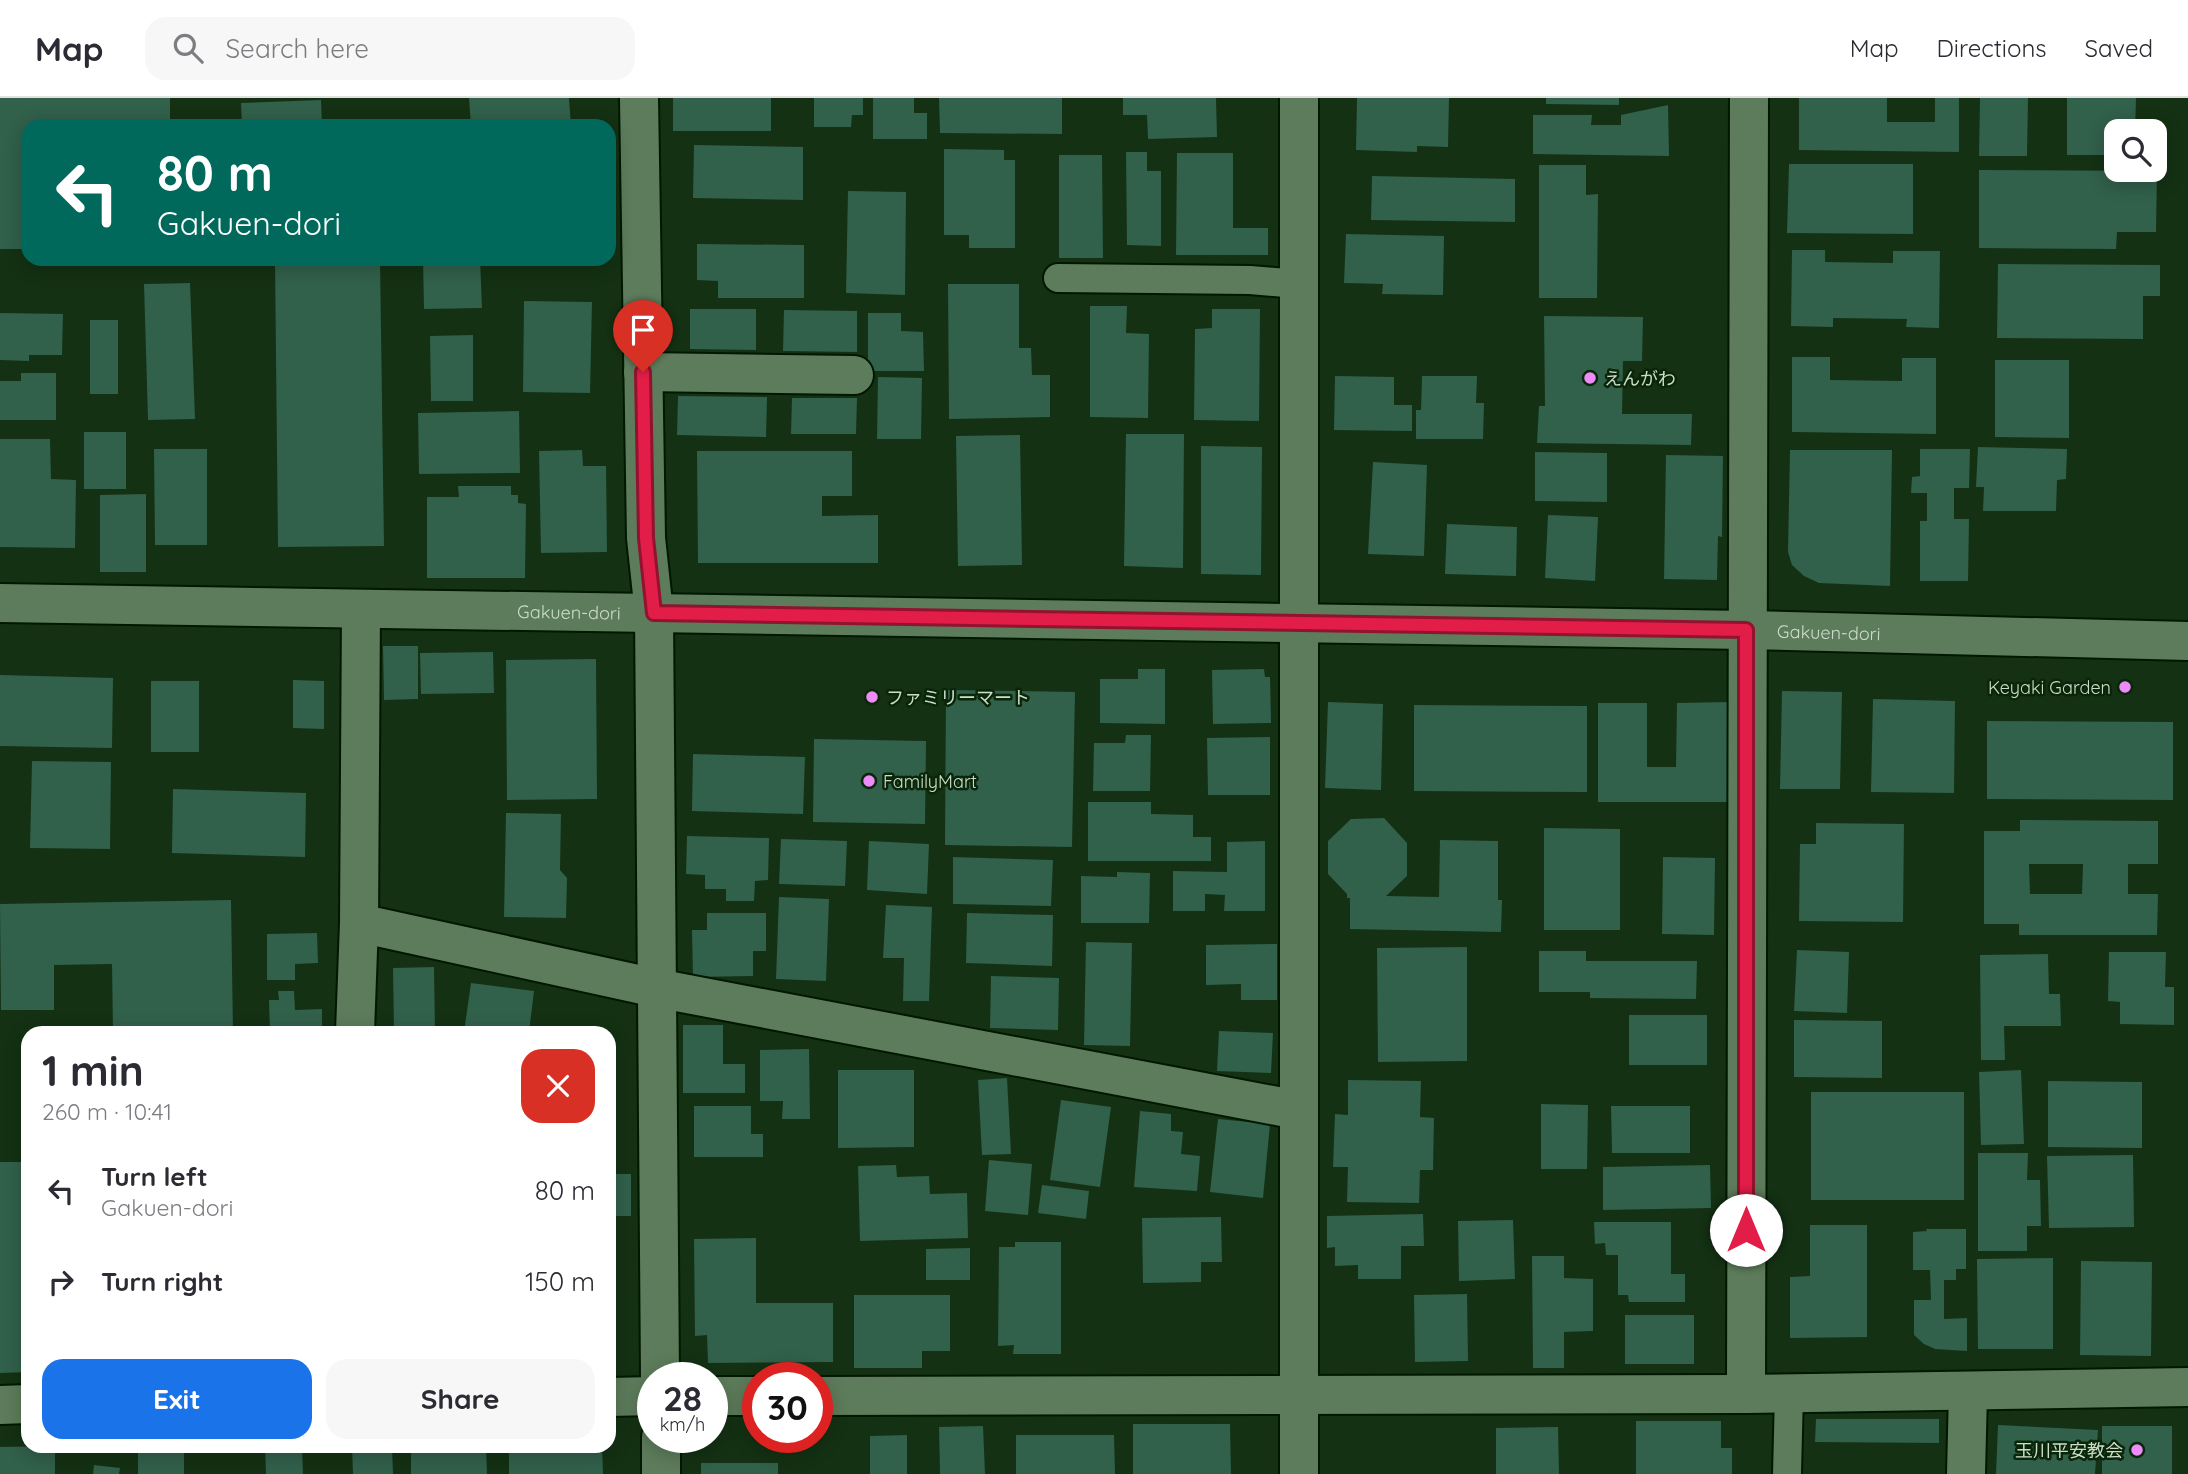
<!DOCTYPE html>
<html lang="en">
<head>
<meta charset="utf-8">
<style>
  :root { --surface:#fff; --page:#f7f7f7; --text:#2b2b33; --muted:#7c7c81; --line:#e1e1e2; --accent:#1a73e8 }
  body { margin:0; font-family:Quicksand,"Noto Sans JP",sans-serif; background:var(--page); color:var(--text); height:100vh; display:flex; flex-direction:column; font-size:26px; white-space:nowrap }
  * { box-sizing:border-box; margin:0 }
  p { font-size:23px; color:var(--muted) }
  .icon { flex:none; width:38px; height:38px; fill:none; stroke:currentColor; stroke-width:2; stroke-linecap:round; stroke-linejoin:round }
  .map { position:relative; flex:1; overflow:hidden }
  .drawer { position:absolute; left:21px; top:928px; width:595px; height:427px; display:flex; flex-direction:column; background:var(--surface); border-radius:21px; box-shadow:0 4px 18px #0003 }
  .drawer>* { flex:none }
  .hud { position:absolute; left:21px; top:21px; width:595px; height:147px; border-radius:21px; box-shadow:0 4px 18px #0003; background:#00695c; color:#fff; overflow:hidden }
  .controls { position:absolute; left:2104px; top:21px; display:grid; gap:14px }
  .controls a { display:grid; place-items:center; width:63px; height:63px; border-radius:14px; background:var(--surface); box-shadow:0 4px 18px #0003; font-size:35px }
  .speed { position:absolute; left:637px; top:1264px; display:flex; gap:14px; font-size:35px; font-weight:700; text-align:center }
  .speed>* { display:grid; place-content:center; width:91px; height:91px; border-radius:50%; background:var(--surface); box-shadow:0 4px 18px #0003; line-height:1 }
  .speed small { font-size:18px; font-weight:400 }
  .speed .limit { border:10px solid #d22; background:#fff; color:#111 }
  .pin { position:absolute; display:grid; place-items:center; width:60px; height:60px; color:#fff; margin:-72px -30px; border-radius:50% 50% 50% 0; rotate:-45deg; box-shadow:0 0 7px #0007 }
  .pin .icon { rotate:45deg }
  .me { position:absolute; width:77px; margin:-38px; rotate:0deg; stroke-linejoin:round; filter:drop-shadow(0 0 5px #0008) }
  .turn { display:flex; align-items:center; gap:24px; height:147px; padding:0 21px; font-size:32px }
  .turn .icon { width:91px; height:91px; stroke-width:2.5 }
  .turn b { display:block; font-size:49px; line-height:60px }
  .round { display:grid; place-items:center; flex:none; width:74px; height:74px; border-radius:21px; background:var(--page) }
  .summary { display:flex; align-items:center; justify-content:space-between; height:119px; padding:0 21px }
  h1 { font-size:42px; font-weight:700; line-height:52px }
  .primary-button { display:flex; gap:14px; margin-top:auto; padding:14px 21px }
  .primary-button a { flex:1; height:80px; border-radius:21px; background:var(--accent); color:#fff; font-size:28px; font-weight:700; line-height:80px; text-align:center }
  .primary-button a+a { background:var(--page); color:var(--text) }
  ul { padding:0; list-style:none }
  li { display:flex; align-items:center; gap:21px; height:91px; padding:0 21px }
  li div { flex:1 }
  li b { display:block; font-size:26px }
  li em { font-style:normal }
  header { display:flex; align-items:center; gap:42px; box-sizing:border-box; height:98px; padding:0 35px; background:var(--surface); border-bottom:2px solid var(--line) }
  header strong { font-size:33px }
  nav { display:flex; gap:38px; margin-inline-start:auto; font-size:24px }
  .search { width:490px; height:63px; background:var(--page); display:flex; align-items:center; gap:18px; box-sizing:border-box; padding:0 24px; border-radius:21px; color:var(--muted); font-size:26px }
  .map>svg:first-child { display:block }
</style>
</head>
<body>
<header>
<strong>Map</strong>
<div class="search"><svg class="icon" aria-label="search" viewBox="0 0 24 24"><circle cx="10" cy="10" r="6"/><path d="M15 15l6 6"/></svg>Search here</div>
<nav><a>Map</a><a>Directions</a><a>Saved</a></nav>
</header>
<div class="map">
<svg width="2188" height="1376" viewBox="0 0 2188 1376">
  <rect width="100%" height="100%" fill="#143113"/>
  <g fill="#31604b" fill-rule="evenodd">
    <polygon points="0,0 170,0 170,28 28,28 28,151 0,151"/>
    <polygon points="469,0 569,0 571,28 471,28"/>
    <rect x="673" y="0" width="98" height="33"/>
    <polygon points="814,0 863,0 863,17 852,17 851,29 814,29"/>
    <polygon points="873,0 914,0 914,15 927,15 927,41 873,41"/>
    <polygon points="939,0 1062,0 1062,36 940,35"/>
    <polygon points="1123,0 1216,0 1217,39 1148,41 1147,17 1123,17"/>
    <polygon points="1357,0 1449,0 1448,49 1417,48 1417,54 1356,52"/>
    <polygon points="1546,0 1619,0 1619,7 1546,6"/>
    <polygon points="1799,0 1887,0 1887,24 1935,24 1935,0 1959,0 1959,54 1799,52"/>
    <polygon points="1980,0 2028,0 2027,58 1979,58"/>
    <polygon points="2067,0 2136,0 2135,33 2116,33 2116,57 2067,57"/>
    <polygon points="321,2 322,28 242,28 241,5"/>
    <polygon points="1668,7 1669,58 1533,56 1533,17 1592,17 1591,27 1621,27 1621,17"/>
    <polygon points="694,47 803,49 803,102 693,100"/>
    <polygon points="944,51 1004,52 1004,62 1015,62 1015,150 969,150 969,137 944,137"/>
    <polygon points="1126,54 1147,54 1147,73 1161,73 1161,148 1127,147"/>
    <polygon points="1177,55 1233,55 1233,130 1268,130 1268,157 1176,157"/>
    <polygon points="1059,57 1102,57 1103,160 1059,160"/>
    <polygon points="1789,66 1913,66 1913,136 1787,135"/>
    <polygon points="1539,67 1586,67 1586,97 1598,96 1597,200 1539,200"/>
    <polygon points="1979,72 2157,73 2156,134 2117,134 2116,151 1979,150"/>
    <polygon points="1372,78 1515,81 1515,124 1371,122"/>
    <polygon points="848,93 906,94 905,197 846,195"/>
    <polygon points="1346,136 1444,138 1443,197 1382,196 1383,186 1344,185"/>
    <polygon points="697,146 804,147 804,200 718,200 718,183 697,182"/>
    <polygon points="1792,152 1825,152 1825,164 1893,165 1893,153 1940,153 1939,230 1906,229 1907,221 1833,220 1833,229 1791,228"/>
    <polygon points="275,161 380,161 384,448 278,449"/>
    <polygon points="423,161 480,161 482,210 424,211"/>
    <polygon points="1998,166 2160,167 2160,198 2143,198 2143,241 1997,240"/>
    <polygon points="190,185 195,321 148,322 144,186"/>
    <polygon points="948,186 1019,186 1019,250 1031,250 1032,277 1050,277 1050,319 949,321"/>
    <polygon points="524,203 592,204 590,295 523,294"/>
    <polygon points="1090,208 1127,208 1126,235 1149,236 1148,320 1090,319"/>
    <polygon points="690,211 756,211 756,252 690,251"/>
    <polygon points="1212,211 1260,211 1259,323 1194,322 1195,231 1212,230"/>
    <polygon points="784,212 857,213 857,254 783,253"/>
    <polygon points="0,215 63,216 62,257 29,257 29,263 0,262"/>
    <polygon points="868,215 901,215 901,233 923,234 924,273 868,273"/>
    <polygon points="1544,218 1643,219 1642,263 1623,263 1622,316 1692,316 1691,347 1537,345 1539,308 1545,308"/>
    <rect x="90" y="222" width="28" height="74"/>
    <polygon points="473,237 473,303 431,303 430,238"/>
    <polygon points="1792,259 1830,259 1830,282 1902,283 1902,260 1936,260 1936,336 1792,334"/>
    <polygon points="1995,262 2069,262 2069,340 1995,339"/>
    <polygon points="21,275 56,275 56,322 0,322 0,283 21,283"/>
    <polygon points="1335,278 1394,279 1394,307 1412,307 1412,333 1334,332"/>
    <polygon points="1422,278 1477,278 1476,305 1484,305 1483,341 1416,341 1416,312 1421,312"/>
    <polygon points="878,279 922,280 921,341 877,341"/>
    <polygon points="678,298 767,299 766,339 677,337"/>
    <polygon points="792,300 857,300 856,336 791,336"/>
    <polygon points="519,313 520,375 419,376 418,315"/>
    <rect x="84" y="334" width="42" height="57"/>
    <polygon points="1126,336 1184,336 1183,470 1124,468"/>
    <polygon points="1020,337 1022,467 958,468 956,338"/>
    <polygon points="0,341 50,341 51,381 76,382 75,450 0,449"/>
    <polygon points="1201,348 1262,349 1261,477 1201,476"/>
    <polygon points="1978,349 2067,351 2066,381 2057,382 2056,413 1983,413 1984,389 1976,389"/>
    <polygon points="154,351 207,351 207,447 155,447"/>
    <polygon points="1920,351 1970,351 1969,390 1954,390 1954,421 1969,421 1968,483 1920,483 1920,423 1927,423 1927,395 1911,395 1912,379 1920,378"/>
    <polygon points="582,352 583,368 606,368 607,454 541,455 539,353"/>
    <polygon points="1790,352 1892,352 1890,488 1819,485 1804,478 1792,467 1788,454"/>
    <polygon points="697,353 852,353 852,398 822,398 822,418 878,417 878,465 698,465"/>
    <polygon points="1535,354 1607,355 1607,404 1535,403"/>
    <polygon points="1666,357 1723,358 1722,439 1718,438 1717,482 1664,481"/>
    <polygon points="1373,364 1427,367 1424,458 1368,456"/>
    <polygon points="458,388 511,388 511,397 518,397 518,405 526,406 525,480 427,480 427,399 459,399"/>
    <polygon points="146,396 146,474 100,474 100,397"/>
    <polygon points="1548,417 1598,419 1595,483 1545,480"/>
    <polygon points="1447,426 1517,429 1516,478 1445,476"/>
    <polygon points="383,548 418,548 418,601 384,602"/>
    <polygon points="493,554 494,595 421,596 420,555"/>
    <polygon points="596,561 597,701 507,702 506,562"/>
    <polygon points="1138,571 1165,571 1165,626 1100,625 1100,581 1138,581"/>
    <polygon points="1264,571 1265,579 1270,579 1271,625 1213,626 1212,572"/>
    <polygon points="0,577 113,580 112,650 0,648"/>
    <polygon points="293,582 324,583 324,631 293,630"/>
    <rect x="151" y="583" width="48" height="71"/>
    <polygon points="946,592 1075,594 1072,749 945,747"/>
    <polygon points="1782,593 1842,594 1840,691 1780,691"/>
    <polygon points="1873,601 1955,603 1954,695 1871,694"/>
    <polygon points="1328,604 1383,606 1381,692 1325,690"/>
    <polygon points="1729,604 1730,704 1598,704 1598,605 1647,605 1647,669 1676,669 1677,605"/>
    <polygon points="1414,607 1587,608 1587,694 1414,693"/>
    <polygon points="1987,623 2173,624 2173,702 1987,701"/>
    <polygon points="1126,637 1151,637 1150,693 1093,693 1094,645 1125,645"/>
    <polygon points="1270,639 1270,697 1208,697 1207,640"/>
    <polygon points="814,641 926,643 925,726 813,724"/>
    <polygon points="693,656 805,659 803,716 692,713"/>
    <polygon points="32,663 111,664 110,751 30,750"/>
    <polygon points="173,691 306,695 305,759 172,755"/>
    <polygon points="1088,704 1151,704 1151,716 1193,717 1193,739 1211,739 1211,763 1088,763"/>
    <polygon points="506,715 561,716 560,772 567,780 566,820 504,819"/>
    <polygon points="1384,720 1407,745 1407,778 1386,798 1439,799 1440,742 1498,743 1498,802 1502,802 1501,834 1350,831 1350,800 1347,800 1347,796 1328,776 1328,743 1351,721"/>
    <path d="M2020,722l138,1v43h-30v30h30l-1,41h-138v-11h-35v-93h36zM2029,766h54l-1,30h-52z"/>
    <polygon points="1816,725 1904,726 1903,824 1799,823 1800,746 1816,746"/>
    <polygon points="1544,730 1620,731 1620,832 1544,832"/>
    <polygon points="687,738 769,740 768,782 755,783 754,803 726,803 726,791 705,791 705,777 686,776"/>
    <polygon points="781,741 847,743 845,788 779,786"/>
    <polygon points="869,743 929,746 927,796 867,792"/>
    <polygon points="1265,743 1265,813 1224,813 1225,797 1205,796 1205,813 1173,813 1173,773 1227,774 1227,744"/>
    <polygon points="953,759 1053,762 1051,808 953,806"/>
    <polygon points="1663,759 1715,760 1714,837 1662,836"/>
    <polygon points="1117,774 1150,775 1149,825 1081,825 1081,778 1117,779"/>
    <polygon points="779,799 829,801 826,883 776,881"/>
    <polygon points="231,802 233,934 113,934 112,866 54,867 54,912 1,912 0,806"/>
    <polygon points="886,807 932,809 929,903 903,903 904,860 883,860"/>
    <polygon points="707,815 766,815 766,853 753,853 753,878 693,879 692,832 707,832"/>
    <polygon points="967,815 1053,817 1052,868 966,865"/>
    <polygon points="317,835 318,865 295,866 295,882 267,882 267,836"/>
    <polygon points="1086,844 1132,845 1130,948 1084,947"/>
    <polygon points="1277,846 1277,902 1241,902 1241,886 1206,887 1206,847"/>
    <polygon points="1467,849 1467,963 1378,964 1377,850"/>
    <polygon points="1797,852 1849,854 1847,915 1794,913"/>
    <polygon points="1539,853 1586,853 1586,863 1697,863 1696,901 1590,900 1590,894 1539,894"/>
    <polygon points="2109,854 2166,854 2165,889 2174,889 2174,927 2120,926 2120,904 2108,903"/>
    <polygon points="2048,856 2049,896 2060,896 2061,928 2004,928 2005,962 1981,962 1980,857"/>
    <polygon points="434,869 435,934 394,934 393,870"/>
    <polygon points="991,878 1059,880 1058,932 990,930"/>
    <polygon points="471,885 534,893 529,934 464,934"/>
    <polygon points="278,893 294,893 295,912 322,911 322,934 270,934 269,902 279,902"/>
    <rect x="1629" y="917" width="78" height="50"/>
    <polygon points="1794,922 1882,923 1882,980 1794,979"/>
    <polygon points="683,927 723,927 723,966 745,966 745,995 683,995"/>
    <polygon points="1219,933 1273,935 1271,975 1217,973"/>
    <polygon points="809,951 810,1021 782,1021 783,1003 760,1003 760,952"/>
    <polygon points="838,972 914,972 914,1049 838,1050"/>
    <polygon points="2021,972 2024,1046 1981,1047 1979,974"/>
    <polygon points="1007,980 1011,1056 982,1057 978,982"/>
    <polygon points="1348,982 1421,983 1420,1019 1434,1020 1433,1072 1420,1072 1419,1105 1347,1104 1348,1069 1333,1069 1335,1016 1348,1017"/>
    <polygon points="2048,983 2142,984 2142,1050 2048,1049"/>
    <rect x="1811" y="994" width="153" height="108"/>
    <polygon points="1061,1002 1111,1009 1100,1089 1050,1082"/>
    <polygon points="1541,1006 1588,1007 1587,1071 1541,1071"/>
    <polygon points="694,1008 751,1008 751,1036 763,1036 763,1059 694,1059"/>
    <polygon points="1611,1008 1690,1008 1690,1055 1612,1055"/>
    <polygon points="1140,1013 1171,1016 1171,1033 1183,1034 1181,1056 1200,1058 1197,1093 1134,1089"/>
    <polygon points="1218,1021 1270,1026 1263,1100 1210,1094"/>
    <polygon points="1978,1055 2028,1055 2027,1082 2040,1082 2041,1128 2027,1128 2027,1153 1978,1153"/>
    <polygon points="2133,1057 2134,1129 2049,1130 2047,1058"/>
    <polygon points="989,1062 1032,1066 1028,1117 985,1113"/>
    <polygon points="0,1064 28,1064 28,1274 0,1275"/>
    <polygon points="896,1067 897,1079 929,1078 930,1096 967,1095 968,1140 860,1143 858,1068"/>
    <polygon points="1710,1067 1711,1110 1603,1112 1603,1069"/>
    <rect x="609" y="1076" width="22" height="42"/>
    <polygon points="1042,1087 1089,1093 1086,1121 1038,1115"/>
    <polygon points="1423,1116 1424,1148 1401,1148 1401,1181 1358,1181 1358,1167 1335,1168 1335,1149 1327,1150 1327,1118"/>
    <polygon points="1221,1119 1222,1164 1201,1164 1201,1184 1143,1185 1142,1120"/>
    <polygon points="1513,1122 1515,1181 1459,1183 1458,1123"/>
    <polygon points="1594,1124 1671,1124 1671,1176 1685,1176 1685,1204 1629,1204 1628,1197 1618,1197 1618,1157 1606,1157 1605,1145 1595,1146"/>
    <polygon points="1810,1127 1867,1127 1867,1239 1790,1240 1790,1179 1810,1178"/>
    <polygon points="1926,1131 1966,1131 1966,1171 1956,1171 1956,1182 1944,1182 1944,1221 1967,1220 1967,1253 1935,1251 1924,1246 1914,1237 1914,1202 1931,1202 1930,1172 1913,1172 1913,1134 1927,1133"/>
    <polygon points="756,1140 756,1205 833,1205 833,1264 708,1265 707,1237 695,1238 694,1141"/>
    <polygon points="1015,1144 1061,1144 1061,1256 1013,1256 1014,1247 998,1248 999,1149 1015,1149"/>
    <polygon points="970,1150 970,1182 926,1182 926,1151"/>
    <polygon points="1532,1158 1564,1158 1564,1180 1593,1181 1593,1233 1564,1234 1564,1270 1533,1270"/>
    <polygon points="2053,1160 2053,1251 1978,1251 1977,1161"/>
    <polygon points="2081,1163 2152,1164 2151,1258 2080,1257"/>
    <polygon points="1467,1196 1468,1263 1415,1264 1414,1197"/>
    <polygon points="854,1197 950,1197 950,1253 922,1253 922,1270 854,1270"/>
    <rect x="1625" y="1217" width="69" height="49"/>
    <polygon points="1816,1321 1939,1321 1939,1345 1815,1344"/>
    <polygon points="1636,1323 1721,1323 1721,1350 1732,1350 1732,1376 1636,1376"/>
    <polygon points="1133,1326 1230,1326 1231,1376 1133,1376"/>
    <polygon points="1998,1327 2098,1332 2095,1376 1996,1376"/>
    <polygon points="983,1328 985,1376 940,1376 939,1329"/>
    <rect x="2102" y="1328" width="70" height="48"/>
    <polygon points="1558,1329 1559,1376 1496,1376 1496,1330"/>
    <polygon points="907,1337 907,1376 870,1376 870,1338"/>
    <polygon points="1016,1337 1114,1337 1115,1376 1016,1376"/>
    <polygon points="55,1348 55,1376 0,1376 0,1349"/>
    <rect x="138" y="1348" width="46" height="28"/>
    <polygon points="265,1348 302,1348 303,1376 266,1376"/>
    <polygon points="352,1348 392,1348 393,1376 353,1376"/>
    <polygon points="411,1348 486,1348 487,1376 411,1376"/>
    <polygon points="602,1348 603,1376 509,1376 509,1349"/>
    <rect x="701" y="1365" width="77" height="11"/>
    <polygon points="94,1367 120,1370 119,1376 93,1376"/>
  </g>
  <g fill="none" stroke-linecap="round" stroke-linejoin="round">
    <defs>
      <g id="lane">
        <polyline points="1058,180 1250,182 1298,186"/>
        <polyline points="1787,1376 1789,1295"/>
      </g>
      <g id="street">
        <polyline points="639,0 646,440 654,515 660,1279"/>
        <polyline points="643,274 854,277"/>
        <polyline points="361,512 359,825 656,890 1298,1012"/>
        <polyline points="355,934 359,825"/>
        <polyline points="1746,1296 1749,0"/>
        <polyline points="712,1298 758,1298"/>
        <polyline points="817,1298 1746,1296 2188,1289"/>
        <polyline points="609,1299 653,1298"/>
        <polyline points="0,1307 28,1306"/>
        <polyline points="661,1339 661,1376"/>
        <polyline points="1299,1376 1299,0"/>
        <polyline points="1966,1376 1968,1294"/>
      </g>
      <g id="secondary">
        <path id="s1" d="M0,505l1746,27 442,11"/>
      </g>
    </defs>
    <use href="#lane" stroke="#001800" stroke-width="32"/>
    <use href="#street" stroke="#001800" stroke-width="42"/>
    <use href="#secondary" stroke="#001800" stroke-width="42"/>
    <use href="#lane" stroke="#5d7c5b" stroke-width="28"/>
    <use href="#street" stroke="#5d7c5b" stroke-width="38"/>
    <use href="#secondary" stroke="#5d7c5b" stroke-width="38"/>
  </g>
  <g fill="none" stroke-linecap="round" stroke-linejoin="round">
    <defs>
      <polyline id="route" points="643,274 646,440 654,515 1746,532 1746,1132"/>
    </defs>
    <use href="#route" stroke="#92132f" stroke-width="18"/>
    <use href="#route" stroke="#e11d48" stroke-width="12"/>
  </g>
  <g fill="#ed8cf9" stroke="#0a2609" stroke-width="2.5">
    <circle cx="1590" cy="280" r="7"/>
    <circle cx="2125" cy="589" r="7"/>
    <circle cx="872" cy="599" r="7"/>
    <circle cx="869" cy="683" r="7"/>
    <circle cx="2137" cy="1352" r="7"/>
  </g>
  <g text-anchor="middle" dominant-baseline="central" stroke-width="5" stroke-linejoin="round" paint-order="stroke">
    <g font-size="18" fill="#cbddca" stroke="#0a2609" text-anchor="start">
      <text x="1604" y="280">えんがわ</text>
      <text x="2111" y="589" text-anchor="end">Keyaki Garden</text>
      <text x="886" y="599">ファミリーマート</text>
      <text x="883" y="683">FamilyMart</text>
      <text x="2123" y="1352" text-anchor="end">玉川平安教会</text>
    </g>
    <g font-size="18" fill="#cbddca" stroke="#0a2609">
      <text stroke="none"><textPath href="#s1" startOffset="569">Gakuen-dori</textPath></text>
      <text stroke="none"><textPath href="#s1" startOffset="1829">Gakuen-dori</textPath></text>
    </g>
  </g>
</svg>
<div class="controls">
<a><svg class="icon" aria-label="search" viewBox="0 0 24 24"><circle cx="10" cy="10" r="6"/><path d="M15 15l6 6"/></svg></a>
</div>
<div class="speed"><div>28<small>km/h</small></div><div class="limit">30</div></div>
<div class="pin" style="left:643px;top:274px;background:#d93025"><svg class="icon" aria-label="arrive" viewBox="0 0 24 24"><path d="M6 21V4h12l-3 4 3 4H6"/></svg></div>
<svg class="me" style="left:1746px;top:1132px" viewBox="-20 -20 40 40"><circle r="19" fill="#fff"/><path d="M0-13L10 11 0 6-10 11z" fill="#e11d48"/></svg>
<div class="hud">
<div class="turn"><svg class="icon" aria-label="left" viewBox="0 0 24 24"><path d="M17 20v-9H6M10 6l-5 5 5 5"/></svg><div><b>80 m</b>Gakuen-dori</div></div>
</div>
<section class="drawer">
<div class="summary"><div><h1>1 min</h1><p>260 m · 10:41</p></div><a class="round" style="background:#d93025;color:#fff"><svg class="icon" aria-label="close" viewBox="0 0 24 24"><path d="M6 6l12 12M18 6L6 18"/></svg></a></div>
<ul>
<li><svg class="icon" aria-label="left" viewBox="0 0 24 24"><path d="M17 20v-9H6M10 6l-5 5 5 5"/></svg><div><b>Turn left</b><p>Gakuen-dori</p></div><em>80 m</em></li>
<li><svg class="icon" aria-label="right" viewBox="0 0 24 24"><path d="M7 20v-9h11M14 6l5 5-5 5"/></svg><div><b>Turn right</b></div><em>150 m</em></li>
</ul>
<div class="primary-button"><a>Exit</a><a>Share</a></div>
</section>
</div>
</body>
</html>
